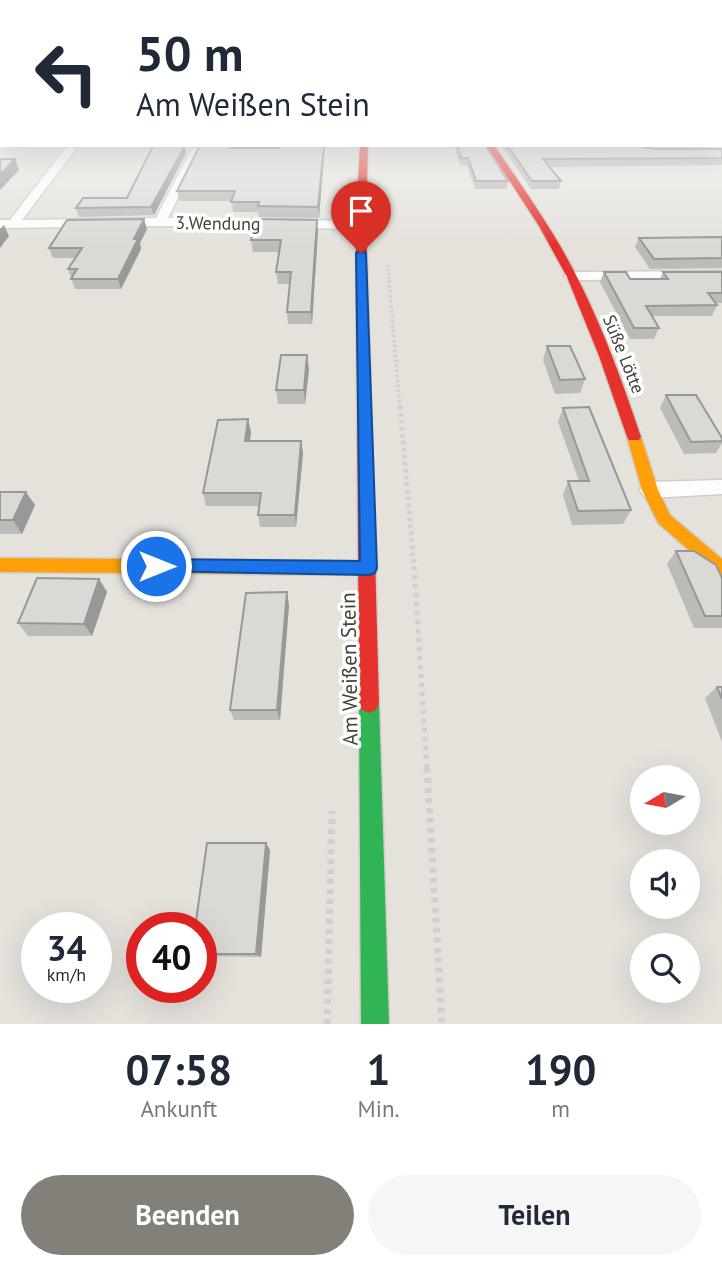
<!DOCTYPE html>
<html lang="de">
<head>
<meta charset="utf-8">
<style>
  :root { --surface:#fff; --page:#f6f6f7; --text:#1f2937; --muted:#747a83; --accent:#837f79 }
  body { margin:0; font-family:"PT Sans",sans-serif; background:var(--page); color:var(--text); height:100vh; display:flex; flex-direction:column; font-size:26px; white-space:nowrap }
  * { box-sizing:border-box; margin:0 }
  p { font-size:23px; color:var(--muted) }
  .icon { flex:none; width:38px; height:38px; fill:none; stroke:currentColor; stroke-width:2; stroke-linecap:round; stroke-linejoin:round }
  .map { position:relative; height:1024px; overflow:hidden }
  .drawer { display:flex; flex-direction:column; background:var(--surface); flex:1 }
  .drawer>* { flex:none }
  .banner { position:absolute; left:0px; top:0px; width:723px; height:147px; box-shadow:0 7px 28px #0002; background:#fff; color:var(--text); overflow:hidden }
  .needle { width:46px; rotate:260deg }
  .fabs { position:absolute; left:630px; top:765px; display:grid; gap:14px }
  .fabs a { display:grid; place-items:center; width:70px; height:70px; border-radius:50%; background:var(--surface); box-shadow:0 7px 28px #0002; font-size:35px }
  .speed { position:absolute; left:21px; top:912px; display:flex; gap:14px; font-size:35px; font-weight:700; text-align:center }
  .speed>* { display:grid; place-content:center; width:91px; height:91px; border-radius:50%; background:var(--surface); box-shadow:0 7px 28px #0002; line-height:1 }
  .speed small { font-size:18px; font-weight:400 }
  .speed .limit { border:10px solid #d22; background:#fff; color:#111 }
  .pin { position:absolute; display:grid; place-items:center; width:60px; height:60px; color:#fff; margin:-72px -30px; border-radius:50% 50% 50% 0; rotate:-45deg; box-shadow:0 0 7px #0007 }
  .pin .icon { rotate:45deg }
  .me { position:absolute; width:77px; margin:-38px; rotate:90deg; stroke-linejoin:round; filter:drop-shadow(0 0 5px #0008) }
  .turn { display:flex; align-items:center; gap:24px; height:147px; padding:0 21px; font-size:32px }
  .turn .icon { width:91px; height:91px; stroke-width:2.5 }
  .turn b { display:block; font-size:49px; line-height:60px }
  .eta { display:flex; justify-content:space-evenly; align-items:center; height:119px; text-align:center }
  .eta b { font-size:42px; font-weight:600; line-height:49px }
  .action { display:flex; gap:14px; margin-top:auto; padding:14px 21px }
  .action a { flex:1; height:80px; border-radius:42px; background:var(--accent); color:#fff; font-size:28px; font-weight:600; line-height:80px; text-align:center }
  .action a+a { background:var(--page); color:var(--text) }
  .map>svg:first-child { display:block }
</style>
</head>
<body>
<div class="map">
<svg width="722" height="1024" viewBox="0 0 722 1024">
  <rect width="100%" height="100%" fill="#f2f0ed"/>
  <path fill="#e5e2dc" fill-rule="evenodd" d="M722,102v922h-722v-879h721zM642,777h46v45h-46zM642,861h46v45h-46zM37,928h59v59h-59zM142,928h59v59h-59zM642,945h46v45h-46z"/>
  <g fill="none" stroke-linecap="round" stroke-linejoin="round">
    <defs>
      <g id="street">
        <polygon points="68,145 78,146 22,220 156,218 191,150 196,147 201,150 168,218 361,221 367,225 361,229 160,226 0,228 0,220 10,220"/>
        <polygon points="722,271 722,279 571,280 564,276 571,272"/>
        <polygon points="722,480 722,494 650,498 643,495 640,490 643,485 650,482"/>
      </g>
      <polygon id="fast" points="369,693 376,696 379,703 389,1024 361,1024 359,703 362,696"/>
      <g id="slow">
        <polygon points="634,432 641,437 658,490 670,515 722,559 722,576 716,574 658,523 642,490 627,437"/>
        <polygon points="0,558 369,561 375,563 377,568 375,573 369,575 0,572"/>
      </g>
      <g id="jam">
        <polygon points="360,145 368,145 366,225 379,703 376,710 369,713 362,710 359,703 356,225"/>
        <path d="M486,145h8c29,43 60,86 83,132 26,51 46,106 64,160l-2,3h-10l-2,-3 -28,-81 -32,-79 -28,-51z"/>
      </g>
    </defs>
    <use href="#street" stroke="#d0cecb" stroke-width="3"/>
    <use href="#fast" stroke="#cfcdc5" stroke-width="3"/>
    <use href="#slow" stroke="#cfcdc5" stroke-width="3"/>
    <use href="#jam" stroke="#cfcdc5" stroke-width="3"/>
    <g stroke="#d2d0cc" stroke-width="2" stroke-dasharray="2 2" stroke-linecap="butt">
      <polyline points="643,145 665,148 722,148"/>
      <polyline points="0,146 52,146"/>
      <polyline points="88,146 112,146"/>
    </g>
    <polyline stroke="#d2d0cc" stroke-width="2.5" stroke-dasharray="2 2" stroke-linecap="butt" points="388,265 389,282"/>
    <polyline stroke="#d2d0cc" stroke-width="3.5" stroke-dasharray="2.5 2.5" stroke-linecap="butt" points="389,280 400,408"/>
    <polyline stroke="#d2d0cc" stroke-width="4.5" stroke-dasharray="3.5 3.5" stroke-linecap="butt" points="400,406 414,568"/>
    <polyline stroke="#d2d0cc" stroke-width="5" stroke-dasharray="4.5 4.5" stroke-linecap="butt" points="414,566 427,770"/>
    <g stroke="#d2d0cc" stroke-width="7" stroke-dasharray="5 5" stroke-linecap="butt">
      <polyline points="427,768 442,1024"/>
      <polyline points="327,1024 332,811"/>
    </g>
    <use href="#street" fill="#fdfdfc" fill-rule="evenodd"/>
    <use href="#fast" fill="#30b455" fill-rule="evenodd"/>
    <use href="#slow" fill="#ff9f0a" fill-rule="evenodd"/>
    <use href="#jam" fill="#e5322d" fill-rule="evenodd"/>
  </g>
  <g fill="#bcbbb8">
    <polygon points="280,145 325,145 319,218 259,217 258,212 233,212 232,201 179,201 177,191 233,148 279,148"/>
    <polygon points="454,145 485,145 508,181 507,189 475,189 467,165 460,165"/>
    <polygon points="501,145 635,145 654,149 722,149 722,165 549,167 561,181 559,189 531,189"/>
    <polygon points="186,153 154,215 79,217 76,208 127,198"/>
    <polygon points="147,229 140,243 141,249 121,289 75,289 68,269 75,258 53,258 49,248"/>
    <polygon points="318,231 312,324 288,324 287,312 290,284 278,284 276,272 280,252 253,252 251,240"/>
    <polygon points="722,237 722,268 650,269 635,247 639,238"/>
    <polygon points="604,272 630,279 660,279 663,272 722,272 722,303 715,303 717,305 712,316 652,316 659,328 654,339 630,339 600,282"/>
    <polygon points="547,346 585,379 580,393 555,394 543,360"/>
    <polygon points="309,369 305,404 278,404 276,390"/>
    <polygon points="666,395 722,438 722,443 716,453 684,454 660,408"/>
    <polygon points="563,408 631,510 623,524 572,525 563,495 568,481 579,481 558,422"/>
    <polygon points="248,419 251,432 250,441 301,441 303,453 296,527 260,527 258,515 259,506 206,506 203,493"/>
    <polygon points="0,492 35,505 22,534 0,534"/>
    <polygon points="676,551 722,578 722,628 694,628 667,564"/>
    <polygon points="99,579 107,592 92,636 28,636 18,623"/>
    <polygon points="289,605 280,720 234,720 230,710"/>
    <polygon points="717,687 722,687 722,742 705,698"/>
    <polygon points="270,850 261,957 201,956 201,928"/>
  </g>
  <g fill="#999896">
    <polygon points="324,145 325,145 319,218 318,207"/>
    <polygon points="185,146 186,153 154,215 151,207"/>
    <polygon points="15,159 19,170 0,190 0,175"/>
    <polygon points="144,219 147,229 140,243 141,249 121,289 118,279 134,239"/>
    <polygon points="317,220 318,231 312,324 311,312"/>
    <polygon points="4,225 9,236 0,248 0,229"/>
    <polygon points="307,355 309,369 305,404 304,390"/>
    <polygon points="248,419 251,432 248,453 245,441"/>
    <polygon points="301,441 303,453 296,527 295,515"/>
    <polygon points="26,492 35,505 22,534 13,520"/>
    <polygon points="99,579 107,592 92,636 84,624"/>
    <polygon points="287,592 289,605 280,720 277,710"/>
    <polygon points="266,843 270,850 261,957 256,954"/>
  </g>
  <g fill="#dbd9d6" stroke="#999896" stroke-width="2">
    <polygon points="200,145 231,145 230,148 279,148 280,145 324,145 318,207 258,206 259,202 231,202 235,191 177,191"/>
    <polygon points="457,145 485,145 508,181 476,181 468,158 461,158"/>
    <polygon points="507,145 635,145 654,149 722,149 722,158 543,159 561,181 532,181"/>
    <polygon points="153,146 185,146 151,207 76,208 83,198 127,198"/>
    <polygon points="0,159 15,159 0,175"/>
    <polygon points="144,219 134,239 138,239 118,279 71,279 77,269 68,269 82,248 49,248 67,220"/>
    <polygon points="255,219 317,220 311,312 287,312 291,272 276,272 281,240 251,240"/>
    <polygon points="722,237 722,258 654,259 639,238"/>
    <polygon points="604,272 626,272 630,279 668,279 663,272 722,272 722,293 708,293 717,305 646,306 659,328 634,328"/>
    <polygon points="547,346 570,346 585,379 560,380"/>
    <polygon points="281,355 307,355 304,390 276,390"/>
    <polygon points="666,395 696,395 722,438 722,441 691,442"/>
    <polygon points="589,407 631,510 578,511 568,481 589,481 563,408"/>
    <polygon points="248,419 245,441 301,441 295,515 258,515 261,493 203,493 218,420"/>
    <polygon points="0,492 26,492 13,520 0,520"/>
    <polygon points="676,551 694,551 716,565 722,578 722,616 705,616"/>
    <polygon points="37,578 99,579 84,624 18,623"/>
    <polygon points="287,592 277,710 230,710 246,593"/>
    <polygon points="717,687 722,687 722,699"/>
    <polygon points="207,843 266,843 256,954 201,954 201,928 195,928"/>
  </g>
  <linearGradient id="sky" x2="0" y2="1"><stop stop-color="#99c2e9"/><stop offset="0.41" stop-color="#f9f8f7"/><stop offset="1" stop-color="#f9f8f7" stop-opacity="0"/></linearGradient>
  <rect width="722" height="246" fill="url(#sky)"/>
  <polygon fill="#1a73e8" stroke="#114b97" stroke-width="2" points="361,250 366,253 377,568 375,573 369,575 150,571 148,566 150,561 156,559 360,561 356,253"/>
  <g text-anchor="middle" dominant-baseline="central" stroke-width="7" stroke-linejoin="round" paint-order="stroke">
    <g font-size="18" fill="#47423a" stroke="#fff">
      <text transform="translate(218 223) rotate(1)">3.Wendung</text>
      <text transform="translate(624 354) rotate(68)">Süße Lötte</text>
    </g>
    <g font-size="21" fill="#47423a" stroke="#fff">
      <text transform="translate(349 669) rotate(-91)">Am Weißen Stein</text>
    </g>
  </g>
</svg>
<div class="fabs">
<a><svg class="needle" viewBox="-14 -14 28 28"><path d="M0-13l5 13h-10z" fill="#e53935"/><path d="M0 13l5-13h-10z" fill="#747a83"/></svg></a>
<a><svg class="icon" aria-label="sound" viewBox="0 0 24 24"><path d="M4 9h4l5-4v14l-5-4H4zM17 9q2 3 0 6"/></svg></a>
<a><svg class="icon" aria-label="search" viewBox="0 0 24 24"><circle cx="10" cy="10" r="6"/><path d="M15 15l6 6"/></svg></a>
</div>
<div class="speed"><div>34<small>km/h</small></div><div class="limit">40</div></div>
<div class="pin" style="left:361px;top:253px;background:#d93025"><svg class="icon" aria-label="arrive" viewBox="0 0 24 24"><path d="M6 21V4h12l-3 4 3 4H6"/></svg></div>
<svg class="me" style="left:156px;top:566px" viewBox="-20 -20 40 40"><circle r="17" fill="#1a73e8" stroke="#fff" stroke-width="3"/><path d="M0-11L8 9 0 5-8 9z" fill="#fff"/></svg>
<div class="banner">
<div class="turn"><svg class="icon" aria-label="left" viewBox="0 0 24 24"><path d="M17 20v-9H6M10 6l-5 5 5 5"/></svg><div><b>50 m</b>Am Weißen Stein</div></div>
</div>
</div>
<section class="drawer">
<div class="eta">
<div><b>07:58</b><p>Ankunft</p></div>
<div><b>1</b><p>Min.</p></div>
<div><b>190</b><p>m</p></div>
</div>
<div class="action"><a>Beenden</a><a>Teilen</a></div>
</section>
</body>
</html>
